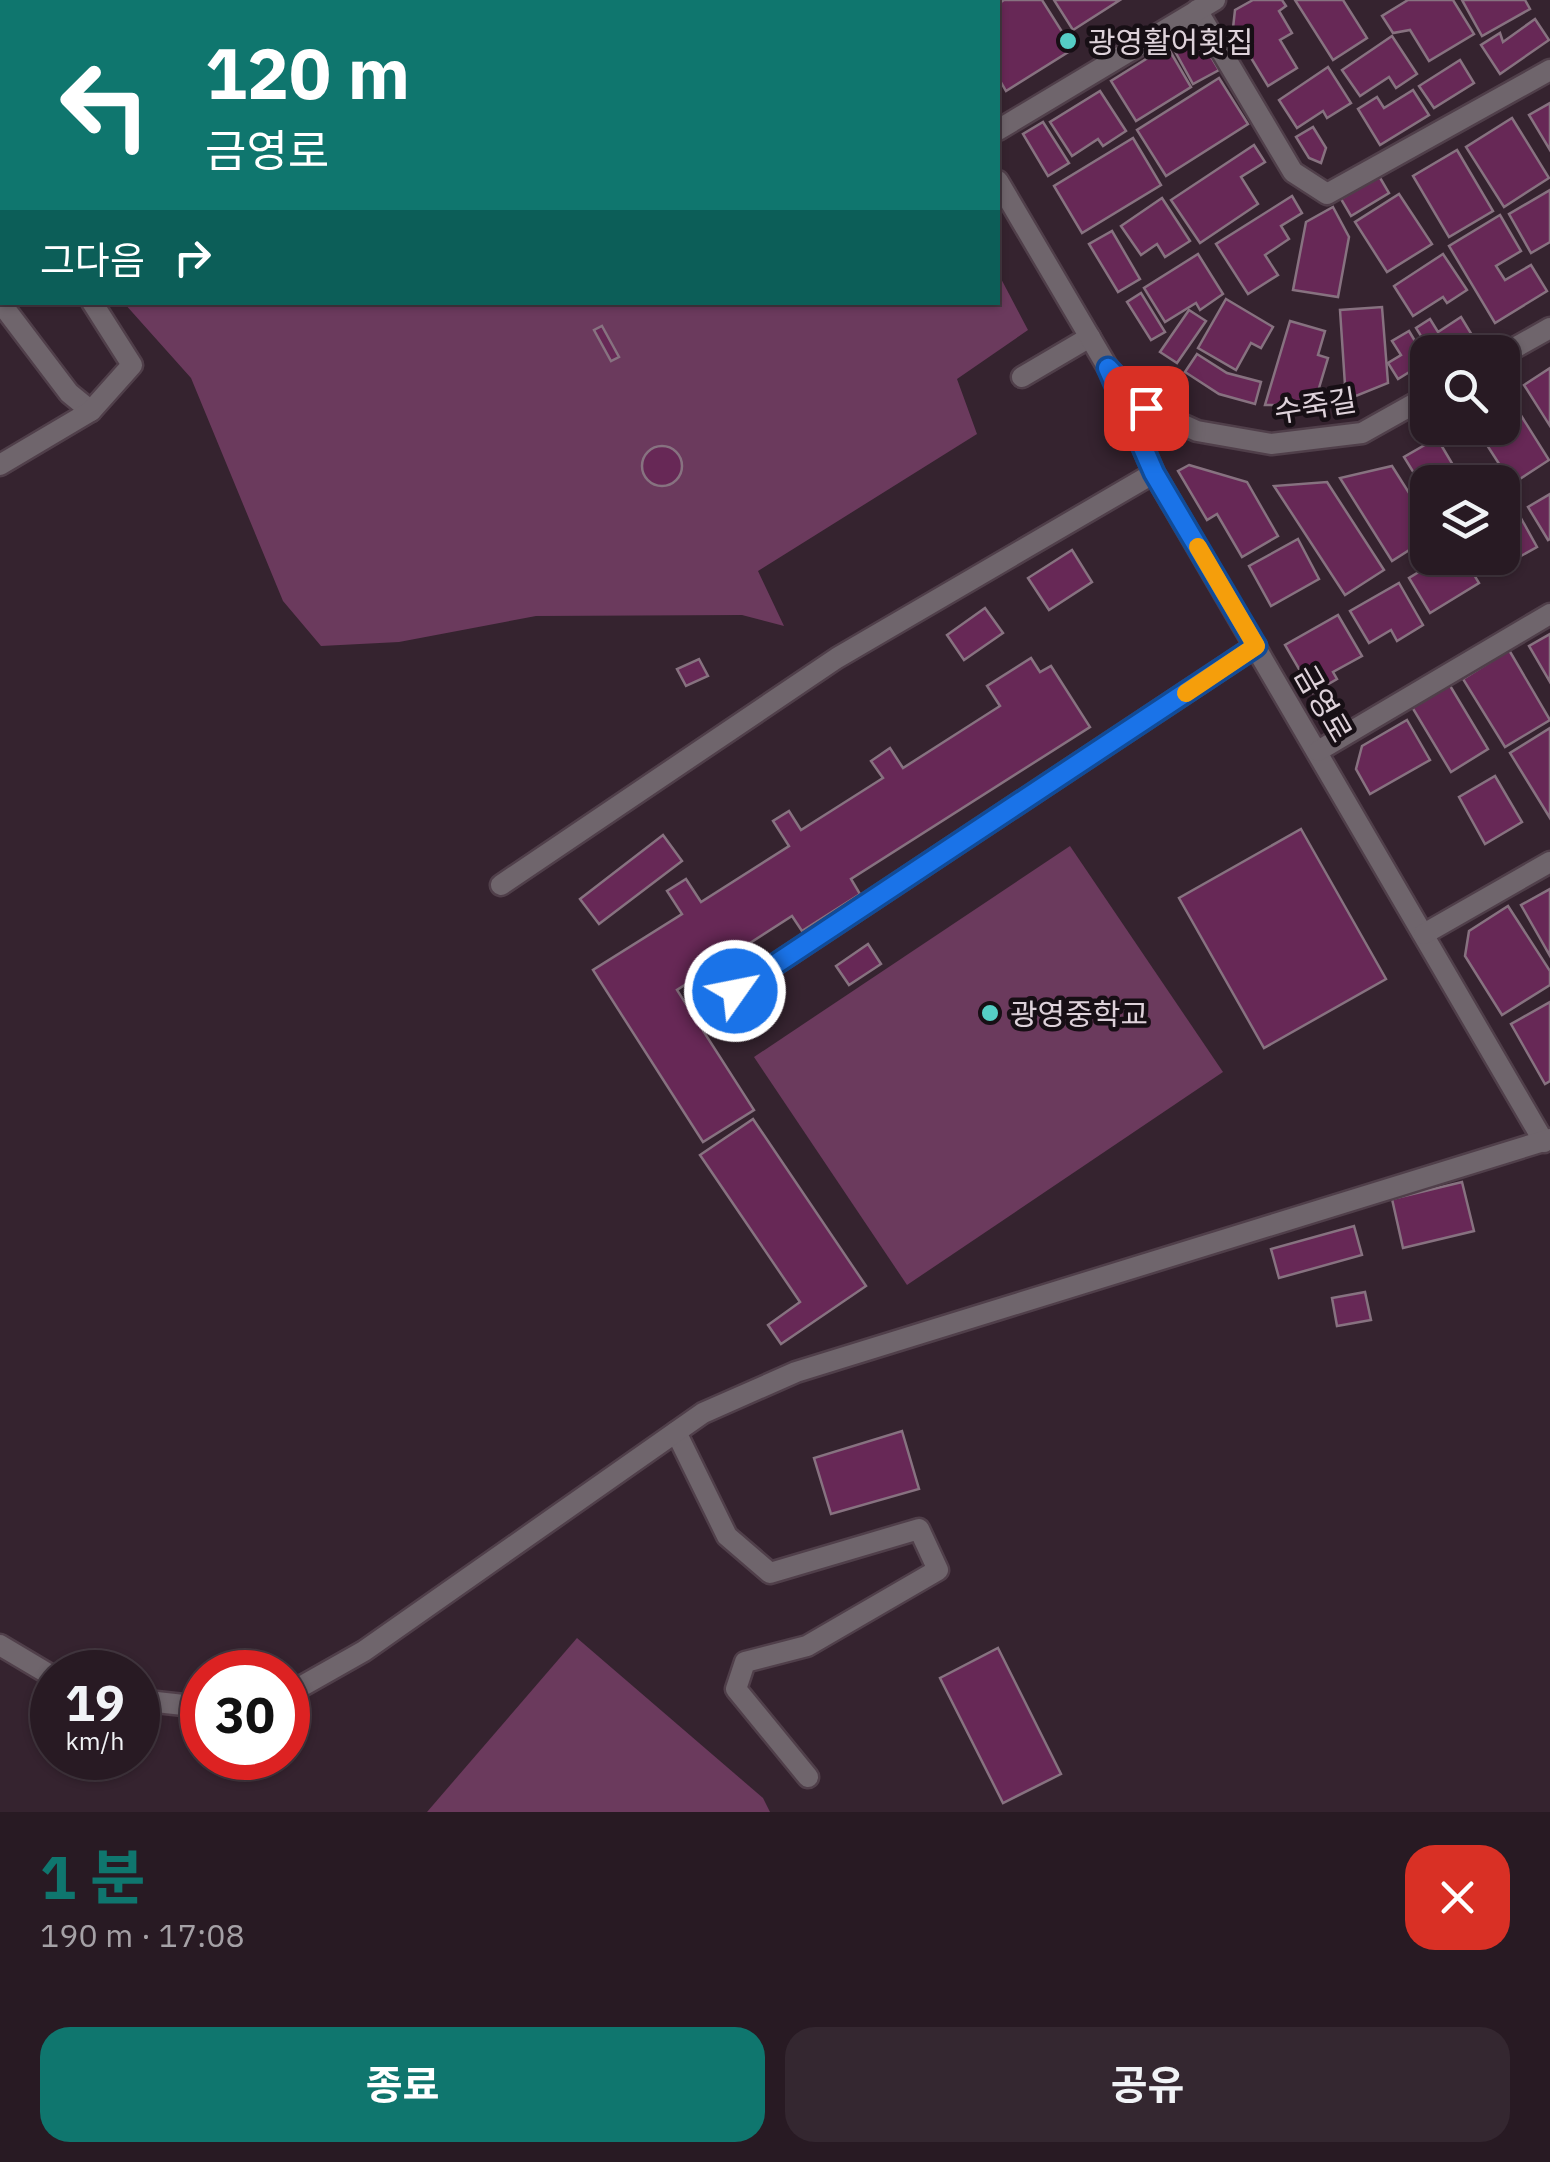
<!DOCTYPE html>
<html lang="ko">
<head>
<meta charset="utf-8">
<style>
  :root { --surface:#281a23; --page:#342730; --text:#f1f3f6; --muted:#a5a1a6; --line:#443841; --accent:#0f766e }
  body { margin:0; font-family:"IBM Plex Sans","Noto Sans KR",sans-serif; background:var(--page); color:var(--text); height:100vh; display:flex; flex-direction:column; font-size:38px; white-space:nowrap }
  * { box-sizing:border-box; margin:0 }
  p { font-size:32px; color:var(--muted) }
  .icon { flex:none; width:55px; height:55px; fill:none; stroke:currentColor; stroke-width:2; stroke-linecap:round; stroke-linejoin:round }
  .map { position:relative; height:1812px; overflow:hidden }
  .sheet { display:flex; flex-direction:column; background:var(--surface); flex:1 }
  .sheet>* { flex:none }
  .top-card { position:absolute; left:0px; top:0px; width:1000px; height:305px; box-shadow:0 2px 8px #0004,0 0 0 2px var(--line); background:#0f766e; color:#fff; overflow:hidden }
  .buttons { position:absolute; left:1410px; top:335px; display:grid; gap:20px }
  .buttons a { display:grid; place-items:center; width:110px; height:110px; border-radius:20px; background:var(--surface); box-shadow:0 2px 8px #0004,0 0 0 2px var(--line); font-size:50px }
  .speed { position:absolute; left:30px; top:1650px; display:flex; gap:20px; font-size:50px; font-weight:700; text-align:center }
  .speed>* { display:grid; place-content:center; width:130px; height:130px; border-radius:50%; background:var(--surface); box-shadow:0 2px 8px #0004,0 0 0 2px var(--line); line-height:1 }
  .speed small { font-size:25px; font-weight:400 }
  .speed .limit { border:15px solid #d22; background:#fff; color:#111 }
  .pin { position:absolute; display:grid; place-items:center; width:85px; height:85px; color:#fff; margin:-42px; border-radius:20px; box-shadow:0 5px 15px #0006 }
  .me { position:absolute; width:110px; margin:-55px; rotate:57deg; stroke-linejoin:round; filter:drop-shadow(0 0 8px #0008) }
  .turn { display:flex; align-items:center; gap:35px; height:210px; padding:0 40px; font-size:45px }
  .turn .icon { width:130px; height:130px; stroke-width:2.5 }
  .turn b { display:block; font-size:70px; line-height:85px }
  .then { display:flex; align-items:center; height:95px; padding:0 40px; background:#0003; gap:20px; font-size:38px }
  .round { display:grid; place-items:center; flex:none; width:105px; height:105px; border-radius:30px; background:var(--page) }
  .overview { display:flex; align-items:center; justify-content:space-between; height:170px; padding:0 40px }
  h1 { font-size:60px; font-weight:700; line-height:75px; color:var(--accent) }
  .primary-button { display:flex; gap:20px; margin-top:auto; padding:20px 40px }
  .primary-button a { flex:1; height:115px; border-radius:30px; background:var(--accent); color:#fff; font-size:40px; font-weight:700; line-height:115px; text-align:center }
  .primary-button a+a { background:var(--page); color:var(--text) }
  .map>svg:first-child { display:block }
</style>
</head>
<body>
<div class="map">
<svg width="1550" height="1812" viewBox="0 0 1550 1812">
  <rect width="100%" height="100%" fill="#35232f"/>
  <g fill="#6b3a5d">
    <polygon points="998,273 1028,330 957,379 977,434 758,571 784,626 742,615 536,616 399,642 321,646 283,601 191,378 124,303 998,302"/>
    <polygon points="1070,846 1223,1072 907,1285 754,1057"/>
    <polygon points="577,1638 763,1798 770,1812 427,1812"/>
  </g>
  <g fill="#672856" stroke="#877280" stroke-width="2.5">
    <polygon points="1004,0 1042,0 1073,49 1006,91 998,77 998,4"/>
    <polygon points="1054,0 1120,0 1073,30"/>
    <polygon points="1253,0 1282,0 1286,6 1279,11 1292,33 1280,40 1297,68 1268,86 1233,28 1235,10"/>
    <polygon points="1295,0 1343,0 1367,38 1333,60"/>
    <polygon points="1408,0 1453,0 1474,34 1429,61 1410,30 1393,33 1382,16"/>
    <polygon points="1462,0 1525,0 1530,9 1482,36"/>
    <polygon points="1535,19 1549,40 1500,74 1481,45 1500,33 1503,42"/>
    <polygon points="1185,36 1204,45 1219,70 1193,84 1171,44"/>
    <polygon points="1392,36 1417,74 1396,88 1389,77 1360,96 1342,70"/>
    <polygon points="1167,46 1191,87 1136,121 1111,81"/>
    <polygon points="1460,60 1474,83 1434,108 1419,86"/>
    <polygon points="1328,67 1351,103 1327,118 1323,111 1297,128 1279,100"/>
    <polygon points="1219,78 1248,124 1166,176 1137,130"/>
    <polygon points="1413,90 1429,115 1380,145 1358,109 1377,97 1384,108"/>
    <polygon points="1100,91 1126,131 1103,146 1098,139 1072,156 1050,122"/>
    <polygon points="1550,103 1550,150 1529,115"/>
    <polygon points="1512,118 1549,178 1504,207 1466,147"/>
    <polygon points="1043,122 1069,163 1048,176 1023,134"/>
    <polygon points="1313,127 1326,148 1321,163 1309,158 1296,137"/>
    <polygon points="1133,138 1161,185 1082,233 1054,186"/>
    <polygon points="1254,145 1265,162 1241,177 1258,204 1200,243 1171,200"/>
    <polygon points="1457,150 1493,211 1449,237 1413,176"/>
    <polygon points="1379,176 1389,193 1351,216 1341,199"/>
    <polygon points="1550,190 1550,242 1531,253 1509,214"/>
    <polygon points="1399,194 1432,244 1387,272 1355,222"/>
    <polygon points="1292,196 1302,213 1281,226 1289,239 1265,255 1278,275 1248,294 1216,244"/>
    <polygon points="1162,198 1190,241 1165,257 1157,244 1141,255 1121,226"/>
    <polygon points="1333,207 1349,237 1338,297 1293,290 1306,222"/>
    <polygon points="1500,215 1521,251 1496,266 1505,280 1531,265 1547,291 1495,323 1449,246"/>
    <polygon points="1112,231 1140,279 1118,292 1089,244"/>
    <polygon points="1198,254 1223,294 1200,310 1196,303 1165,322 1144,288"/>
    <polygon points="1443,254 1467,290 1447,303 1443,297 1413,316 1394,286"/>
    <polygon points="1141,293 1165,332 1151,340 1127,302"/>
    <polygon points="1226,299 1273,327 1261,348 1251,343 1236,370 1198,348"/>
    <polygon points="1382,307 1388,383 1346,400 1340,310"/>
    <polygon points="1189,310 1206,321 1177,363 1160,352"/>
    <polygon points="1461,317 1472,335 1444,352 1431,352 1416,328 1430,319 1438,332"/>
    <polygon points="1290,321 1325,331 1318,355 1328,358 1319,388 1332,391 1332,406 1265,405"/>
    <polygon points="602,326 619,357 611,361 594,330"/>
    <polygon points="1409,331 1427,361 1398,379 1388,363 1401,355 1392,341"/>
    <polygon points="1197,354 1227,373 1261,382 1255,404 1219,394 1185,372"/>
    <polygon points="1550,368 1550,426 1524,385"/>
    <polygon points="1510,398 1549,460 1512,484 1476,428 1502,428 1502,403"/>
    <polygon points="1437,438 1463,482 1428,482 1428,496 1404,457"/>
    <circle cx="662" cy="466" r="20"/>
    <polygon points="1189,465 1247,482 1278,536 1242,557 1217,514 1207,520 1178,471"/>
    <polygon points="1392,466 1428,523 1428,538 1392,561 1340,478"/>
    <polygon points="1327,482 1384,570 1345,595 1274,486"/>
    <polygon points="1550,494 1550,539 1548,540 1528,507"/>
    <polygon points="1517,511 1537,547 1487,575 1477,558 1502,558 1502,519"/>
    <polygon points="1298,539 1319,579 1271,606 1249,566"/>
    <polygon points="1072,550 1092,582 1049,610 1028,578"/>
    <polygon points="1442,558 1464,558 1479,583 1430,613 1409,578"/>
    <polygon points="1399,583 1423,625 1397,641 1391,630 1369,643 1350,611"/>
    <polygon points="985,608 1003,633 964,660 947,635"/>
    <polygon points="1338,615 1362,656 1333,672 1337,679 1313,693 1285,645"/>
    <polygon points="1550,634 1550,682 1529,646"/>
    <polygon points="1509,650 1550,720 1505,747 1463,679"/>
    <polygon points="1031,658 1040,672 1051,666 1090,727 851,879 860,894 802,931 792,916 677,990 754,1110 703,1142 593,970 682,914 667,891 686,879 701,902 789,846 773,821 789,811 801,830 883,778 871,761 890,748 903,768 1000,706 987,686"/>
    <polygon points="699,659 708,676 686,686 677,669"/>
    <polygon points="1449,684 1488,749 1451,772 1412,707"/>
    <polygon points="1407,720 1430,760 1370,794 1356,769 1362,746"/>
    <polygon points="1550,728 1550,818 1510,753"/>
    <polygon points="1495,776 1522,822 1485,844 1459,797"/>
    <polygon points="1301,829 1386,979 1264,1048 1179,898"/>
    <polygon points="663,835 682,861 599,924 580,899"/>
    <polygon points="1550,889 1550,956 1521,905"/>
    <polygon points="1508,906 1550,971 1550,985 1502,1015 1465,956 1469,931"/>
    <polygon points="868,944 881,964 849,985 836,966"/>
    <polygon points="1550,1002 1550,1081 1545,1084 1511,1024"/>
    <polygon points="753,1119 866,1286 781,1344 768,1325 800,1302 700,1155"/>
    <polygon points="1462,1182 1474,1231 1403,1248 1392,1199"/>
    <polygon points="1354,1226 1362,1255 1279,1278 1271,1249"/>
    <polygon points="1365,1292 1371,1320 1337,1326 1332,1298"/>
    <polygon points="902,1431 919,1489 831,1514 814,1458"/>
    <polygon points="998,1648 1061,1774 1003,1803 940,1678"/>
  </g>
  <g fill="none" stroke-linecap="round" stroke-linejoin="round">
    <defs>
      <g id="minor">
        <polyline points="93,0 94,2"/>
        <polyline points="584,0 586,2"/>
        <polyline points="1197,10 1293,172 1327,194 1550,70"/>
        <polyline points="998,130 1215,0"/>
        <polyline points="0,156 2,160"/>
        <polyline points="0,302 69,393 91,411"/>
        <polyline points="1109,369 1154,473 1544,1142"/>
        <polyline points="1022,377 1090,337"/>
        <polyline points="0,465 91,411 132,365 92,302"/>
        <polyline points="1318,751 1550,614"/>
        <polyline points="501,885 837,658 1154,473"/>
        <polyline points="1424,934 1550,862"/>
        <polyline points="735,991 1256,646"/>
        <polyline points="676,1432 727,1536 770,1573 919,1529 938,1570 807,1646 745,1662 736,1689 808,1777"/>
        <polyline points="0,1645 52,1676"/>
        <polyline points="288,1694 364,1651 703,1413 796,1372 1550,1139"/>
        <polyline points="138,1700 202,1707"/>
      </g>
      <g id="tertiary">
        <polyline points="891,0 893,2"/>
        <polyline points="998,181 1108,368 1146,408 1197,431 1271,444 1362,433 1428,396"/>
        <polyline points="1502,355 1550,328"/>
      </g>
    </defs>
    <use href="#minor" stroke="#503f4a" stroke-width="25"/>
    <use href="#tertiary" stroke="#503f4a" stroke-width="25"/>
    <use href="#minor" stroke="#6f656c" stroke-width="20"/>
    <use href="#tertiary" stroke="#6f656c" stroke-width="20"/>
  </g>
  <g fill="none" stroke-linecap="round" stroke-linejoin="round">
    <defs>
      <polyline id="route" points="735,991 1256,646 1154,473 1108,368 1146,408"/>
    </defs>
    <use href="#route" stroke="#114b97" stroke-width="25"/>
    <use href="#route" stroke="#1a73e8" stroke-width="18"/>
    <polyline stroke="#f59e0b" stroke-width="18" points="1186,693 1256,646 1198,547"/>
  </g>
  <g fill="#55cec6" stroke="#170f15" stroke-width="4">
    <circle cx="1068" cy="41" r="10"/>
    <circle cx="990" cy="1013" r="10"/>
  </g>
  <g text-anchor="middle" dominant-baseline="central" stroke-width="9" stroke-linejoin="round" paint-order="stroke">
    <g font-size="30" fill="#ded2da" stroke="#170f15" text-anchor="start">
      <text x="1088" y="41">광영활어횟집</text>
      <text x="1010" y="1013">광영중학교</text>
    </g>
    <g font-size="30" fill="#ded2da" stroke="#170f15">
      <text transform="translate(1315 405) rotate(-9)">수죽길</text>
      <text transform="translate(1324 703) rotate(60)">금영로</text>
    </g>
  </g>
</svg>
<div class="buttons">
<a><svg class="icon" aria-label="search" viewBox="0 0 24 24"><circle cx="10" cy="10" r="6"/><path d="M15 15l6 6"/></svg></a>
<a><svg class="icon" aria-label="layers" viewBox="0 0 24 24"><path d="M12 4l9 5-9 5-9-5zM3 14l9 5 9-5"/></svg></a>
</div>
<div class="speed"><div>19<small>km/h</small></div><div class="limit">30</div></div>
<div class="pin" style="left:1146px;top:408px;background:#d93025"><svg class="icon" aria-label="arrive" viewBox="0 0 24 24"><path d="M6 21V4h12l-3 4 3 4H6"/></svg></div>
<svg class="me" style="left:735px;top:991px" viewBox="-20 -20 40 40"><circle r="17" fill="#1a73e8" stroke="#fff" stroke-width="3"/><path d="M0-11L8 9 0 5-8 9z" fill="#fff"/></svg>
<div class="top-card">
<div class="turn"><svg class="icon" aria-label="left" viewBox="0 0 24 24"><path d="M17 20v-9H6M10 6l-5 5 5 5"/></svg><div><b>120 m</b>금영로</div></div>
<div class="then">그다음<svg class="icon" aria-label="right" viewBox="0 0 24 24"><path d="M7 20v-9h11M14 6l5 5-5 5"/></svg></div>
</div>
</div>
<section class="sheet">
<div class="overview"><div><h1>1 분</h1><p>190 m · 17:08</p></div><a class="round" style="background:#d93025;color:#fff"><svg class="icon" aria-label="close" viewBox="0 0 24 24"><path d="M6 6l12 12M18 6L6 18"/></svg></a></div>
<div class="primary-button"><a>종료</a><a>공유</a></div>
</section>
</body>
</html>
